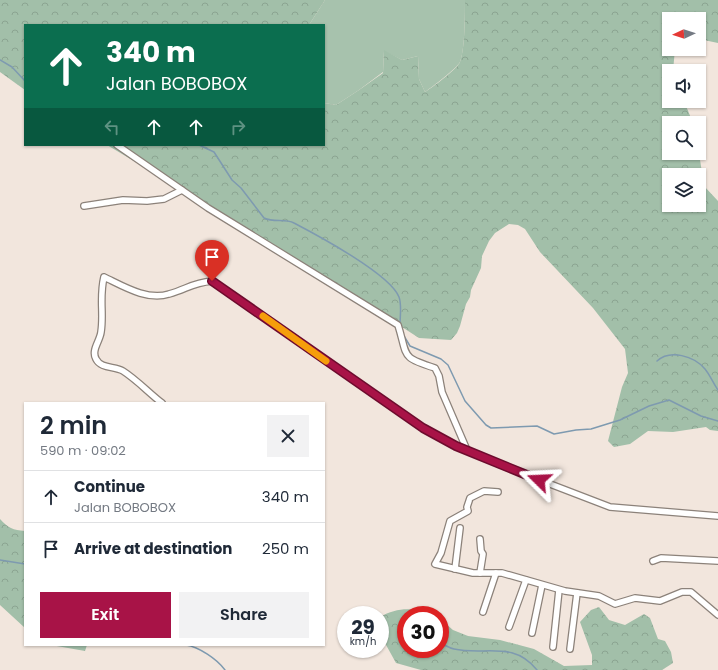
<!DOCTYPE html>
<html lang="en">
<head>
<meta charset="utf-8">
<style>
  :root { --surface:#fff; --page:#f2f2f3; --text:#1f2937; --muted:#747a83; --line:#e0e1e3; --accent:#a81347 }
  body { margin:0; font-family:Poppins,sans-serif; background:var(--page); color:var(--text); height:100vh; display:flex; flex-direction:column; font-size:15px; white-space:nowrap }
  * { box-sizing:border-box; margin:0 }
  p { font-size:13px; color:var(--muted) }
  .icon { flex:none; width:22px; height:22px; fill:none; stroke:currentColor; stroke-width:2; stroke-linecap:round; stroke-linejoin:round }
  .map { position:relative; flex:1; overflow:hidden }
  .panel { position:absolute; left:24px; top:402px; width:301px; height:244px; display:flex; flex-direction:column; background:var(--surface); border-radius:0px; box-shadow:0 1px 3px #0004 }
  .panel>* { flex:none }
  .hud { position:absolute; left:24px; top:24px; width:301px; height:122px; border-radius:0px; box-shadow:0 1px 3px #0004; background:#0b6e4f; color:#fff; overflow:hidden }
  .needle { width:26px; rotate:266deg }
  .fabs { position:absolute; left:662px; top:12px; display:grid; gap:8px }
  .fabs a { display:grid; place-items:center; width:44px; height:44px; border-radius:0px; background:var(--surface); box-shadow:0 1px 3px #0004; font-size:20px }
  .speed { position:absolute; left:337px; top:606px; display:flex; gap:8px; font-size:20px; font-weight:700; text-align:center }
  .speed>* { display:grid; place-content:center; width:52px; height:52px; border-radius:50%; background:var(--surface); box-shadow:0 1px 3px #0004; line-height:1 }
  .speed small { font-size:10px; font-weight:400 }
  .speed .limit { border:6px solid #d22; background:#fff; color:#111 }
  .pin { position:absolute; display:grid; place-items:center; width:34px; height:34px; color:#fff; margin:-41px -17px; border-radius:50% 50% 50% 0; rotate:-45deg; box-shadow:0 0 4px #0007 }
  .pin .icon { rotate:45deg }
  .me { position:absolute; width:44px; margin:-22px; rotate:291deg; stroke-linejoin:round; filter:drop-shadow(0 0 3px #0008) }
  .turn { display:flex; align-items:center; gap:14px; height:84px; padding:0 16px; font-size:18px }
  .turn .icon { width:52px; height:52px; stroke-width:2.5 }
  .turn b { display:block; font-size:28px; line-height:34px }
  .lanes { display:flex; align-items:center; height:38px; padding:0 16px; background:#0003; justify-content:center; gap:20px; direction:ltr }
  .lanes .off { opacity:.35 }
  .round { display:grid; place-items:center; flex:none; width:42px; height:42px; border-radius:0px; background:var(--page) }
  .overview { display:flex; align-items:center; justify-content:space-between; height:68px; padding:0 16px }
  h1 { font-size:24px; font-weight:600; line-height:30px }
  .button { display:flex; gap:8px; margin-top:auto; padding:8px 16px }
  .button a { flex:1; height:46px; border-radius:0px; background:var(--accent); color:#fff; font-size:16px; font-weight:600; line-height:46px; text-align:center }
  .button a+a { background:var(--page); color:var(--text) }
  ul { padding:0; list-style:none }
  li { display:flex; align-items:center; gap:12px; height:52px; padding:0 16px; border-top:1px solid var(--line) }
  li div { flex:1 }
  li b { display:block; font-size:15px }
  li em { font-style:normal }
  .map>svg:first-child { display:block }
</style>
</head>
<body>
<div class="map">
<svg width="718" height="670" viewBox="0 0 718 670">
  <defs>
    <pattern id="forest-crowns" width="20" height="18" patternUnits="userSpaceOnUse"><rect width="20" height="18" fill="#a2bfa9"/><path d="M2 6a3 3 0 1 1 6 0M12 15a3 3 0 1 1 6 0" fill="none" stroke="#8ba491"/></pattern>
  </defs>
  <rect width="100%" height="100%" fill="#f2e6dd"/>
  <path fill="#a7c2ad" d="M325,0h140c0,14 0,50 -5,62 -4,7 -28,25 -35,30l-6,-13 -1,-23 -16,4 -18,-9 -1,21 -24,18 -23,15 -12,-2v-78h-15z"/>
  <g fill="url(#forest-crowns)" fill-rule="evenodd">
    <polygon points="0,0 325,0 309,25 25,25 25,90 0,72"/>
    <path d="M465,0h253v43l-19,-4v-20h-30v30h6l-2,22h-4v30h15l9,22h-24v30h30l5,33 14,15v230l-8,-1 -4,-3 -33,5 -25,-1 -18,13 -16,3 -6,-6 14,-54 6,-14 -3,-24 -32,-41 -53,-56 -15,-23 -7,-4 -9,-1 -14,9 -6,8 -7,15 -1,12 -10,22 -1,7 -4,7 -6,22 -3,7 -6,7 -32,-2 -138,-89 -174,-104h217v-42l12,2 23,-15 24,-17 1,-23 18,10 16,-4 1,23 6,13c8,-5 32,-23 35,-30 5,-13 5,-47 5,-62zM669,175h30v30h-30z"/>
    <path d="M0,519c8,9 13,11 25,12v97l-25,-23z"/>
    <path d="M599,607l10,13 16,5 19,-11 6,4 8,21 7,2 6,11 2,11 -11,7h-241l-25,-7 -16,-29v-17c17,-10 35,-10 52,-2h-26v34h34v-30l13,11 15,6 32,4 34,9 30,17 28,-1v-10l-12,-33 11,-12z"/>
    <polygon points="51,645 87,645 85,651"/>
  </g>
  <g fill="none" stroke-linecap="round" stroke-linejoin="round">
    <g stroke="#7e9ab0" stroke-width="1.5">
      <polyline points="0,60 12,67 25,81"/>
      <path d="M199,145l15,7 18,28 9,8 23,30c10,5 21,0 30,5 23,12 96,51 105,74 3,8 1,19 1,28"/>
      <polyline points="404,336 410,346 441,359 448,365 465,401 486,425 491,428 537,426 554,434 576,430 591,429 620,420 649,406 669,400 701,416 718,421"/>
      <path d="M657,361c13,-12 37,-5 48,8 5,6 8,14 13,21"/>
      <polyline points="0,560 25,564"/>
      <path d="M440,643c5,2 9,5 14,6 31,7 59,-9 83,21"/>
      <path d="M186,645c13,2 31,14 39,25"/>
    </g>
    <defs>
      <g id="minor">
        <path d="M117,145l91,63 190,117c10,32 2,32 37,43l4,8 3,16 25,58"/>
        <polyline points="84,206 123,200 147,201 164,199 182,190"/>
        <path d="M162,403c-13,-10 -25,-23 -39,-32 -8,-5 -22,-2 -27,-12 -5,-9 4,-18 5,-27 3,-19 -2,-34 3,-55 19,9 43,24 65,17 18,-5 23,-11 43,-13l211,147 33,18 55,23 99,38 108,9"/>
        <polyline points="498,492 484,491 470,498 467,507 468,511 450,521 441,553 435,564 473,573 502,573 565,591 599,596 615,604 635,598 660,601 682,592 691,592 718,615"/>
        <polyline points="653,561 661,558 718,561"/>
        <polyline points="455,569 460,528"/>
        <polyline points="480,573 483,554 481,551 480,539"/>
        <polyline points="483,612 496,573"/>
        <polyline points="509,627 526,580"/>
        <polyline points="532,633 542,585"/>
        <polyline points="553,647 559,590"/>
        <polyline points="570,649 577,593"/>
      </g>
    </defs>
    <use href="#minor" stroke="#8c827a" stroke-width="8"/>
    <use href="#minor" stroke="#fff" stroke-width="5.5"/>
  </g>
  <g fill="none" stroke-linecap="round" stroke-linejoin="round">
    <defs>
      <polyline id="route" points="212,281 423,428 456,446 539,480"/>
    </defs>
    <use href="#route" stroke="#6d0c2e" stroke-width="10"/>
    <use href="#route" stroke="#a81347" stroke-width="7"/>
    <polyline stroke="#f59e0b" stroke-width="7" points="263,316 326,361"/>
  </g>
</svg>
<div class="fabs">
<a><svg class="needle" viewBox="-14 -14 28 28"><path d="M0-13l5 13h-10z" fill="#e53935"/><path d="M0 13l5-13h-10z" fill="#747a83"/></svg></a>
<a><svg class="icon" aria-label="sound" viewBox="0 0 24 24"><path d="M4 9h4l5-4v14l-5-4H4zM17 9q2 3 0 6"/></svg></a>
<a><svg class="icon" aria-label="search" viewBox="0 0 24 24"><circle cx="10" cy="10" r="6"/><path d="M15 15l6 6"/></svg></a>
<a><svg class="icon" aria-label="layers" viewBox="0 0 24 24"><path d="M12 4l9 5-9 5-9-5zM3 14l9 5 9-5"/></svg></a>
</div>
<div class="speed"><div>29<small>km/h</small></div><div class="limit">30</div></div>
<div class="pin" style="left:212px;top:281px;background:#d93025"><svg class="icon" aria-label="arrive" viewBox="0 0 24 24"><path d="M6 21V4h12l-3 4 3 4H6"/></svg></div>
<svg class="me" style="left:539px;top:480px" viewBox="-20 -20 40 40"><path d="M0-17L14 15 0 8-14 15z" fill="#a81347" stroke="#fff" stroke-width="4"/></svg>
<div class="hud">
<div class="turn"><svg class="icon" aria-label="ahead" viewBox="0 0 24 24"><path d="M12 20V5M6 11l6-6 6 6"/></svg><div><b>340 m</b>Jalan BOBOBOX</div></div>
<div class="lanes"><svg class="icon off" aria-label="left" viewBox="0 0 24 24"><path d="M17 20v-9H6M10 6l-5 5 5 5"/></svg><svg class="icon" aria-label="ahead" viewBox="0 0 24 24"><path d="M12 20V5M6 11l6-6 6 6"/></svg><svg class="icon" aria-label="ahead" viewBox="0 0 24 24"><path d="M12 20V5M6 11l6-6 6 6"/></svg><svg class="icon off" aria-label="right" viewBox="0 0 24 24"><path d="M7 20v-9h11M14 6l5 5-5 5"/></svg></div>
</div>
<section class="panel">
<div class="overview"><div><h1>2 min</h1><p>590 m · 09:02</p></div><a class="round"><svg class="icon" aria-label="close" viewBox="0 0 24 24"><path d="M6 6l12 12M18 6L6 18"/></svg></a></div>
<ul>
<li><svg class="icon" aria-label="ahead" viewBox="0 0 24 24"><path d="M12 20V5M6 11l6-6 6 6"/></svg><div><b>Continue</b><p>Jalan BOBOBOX</p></div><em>340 m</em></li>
<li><svg class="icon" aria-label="arrive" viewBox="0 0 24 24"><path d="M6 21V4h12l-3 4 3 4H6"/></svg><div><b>Arrive at destination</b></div><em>250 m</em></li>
</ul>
<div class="button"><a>Exit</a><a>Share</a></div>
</section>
</div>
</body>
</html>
